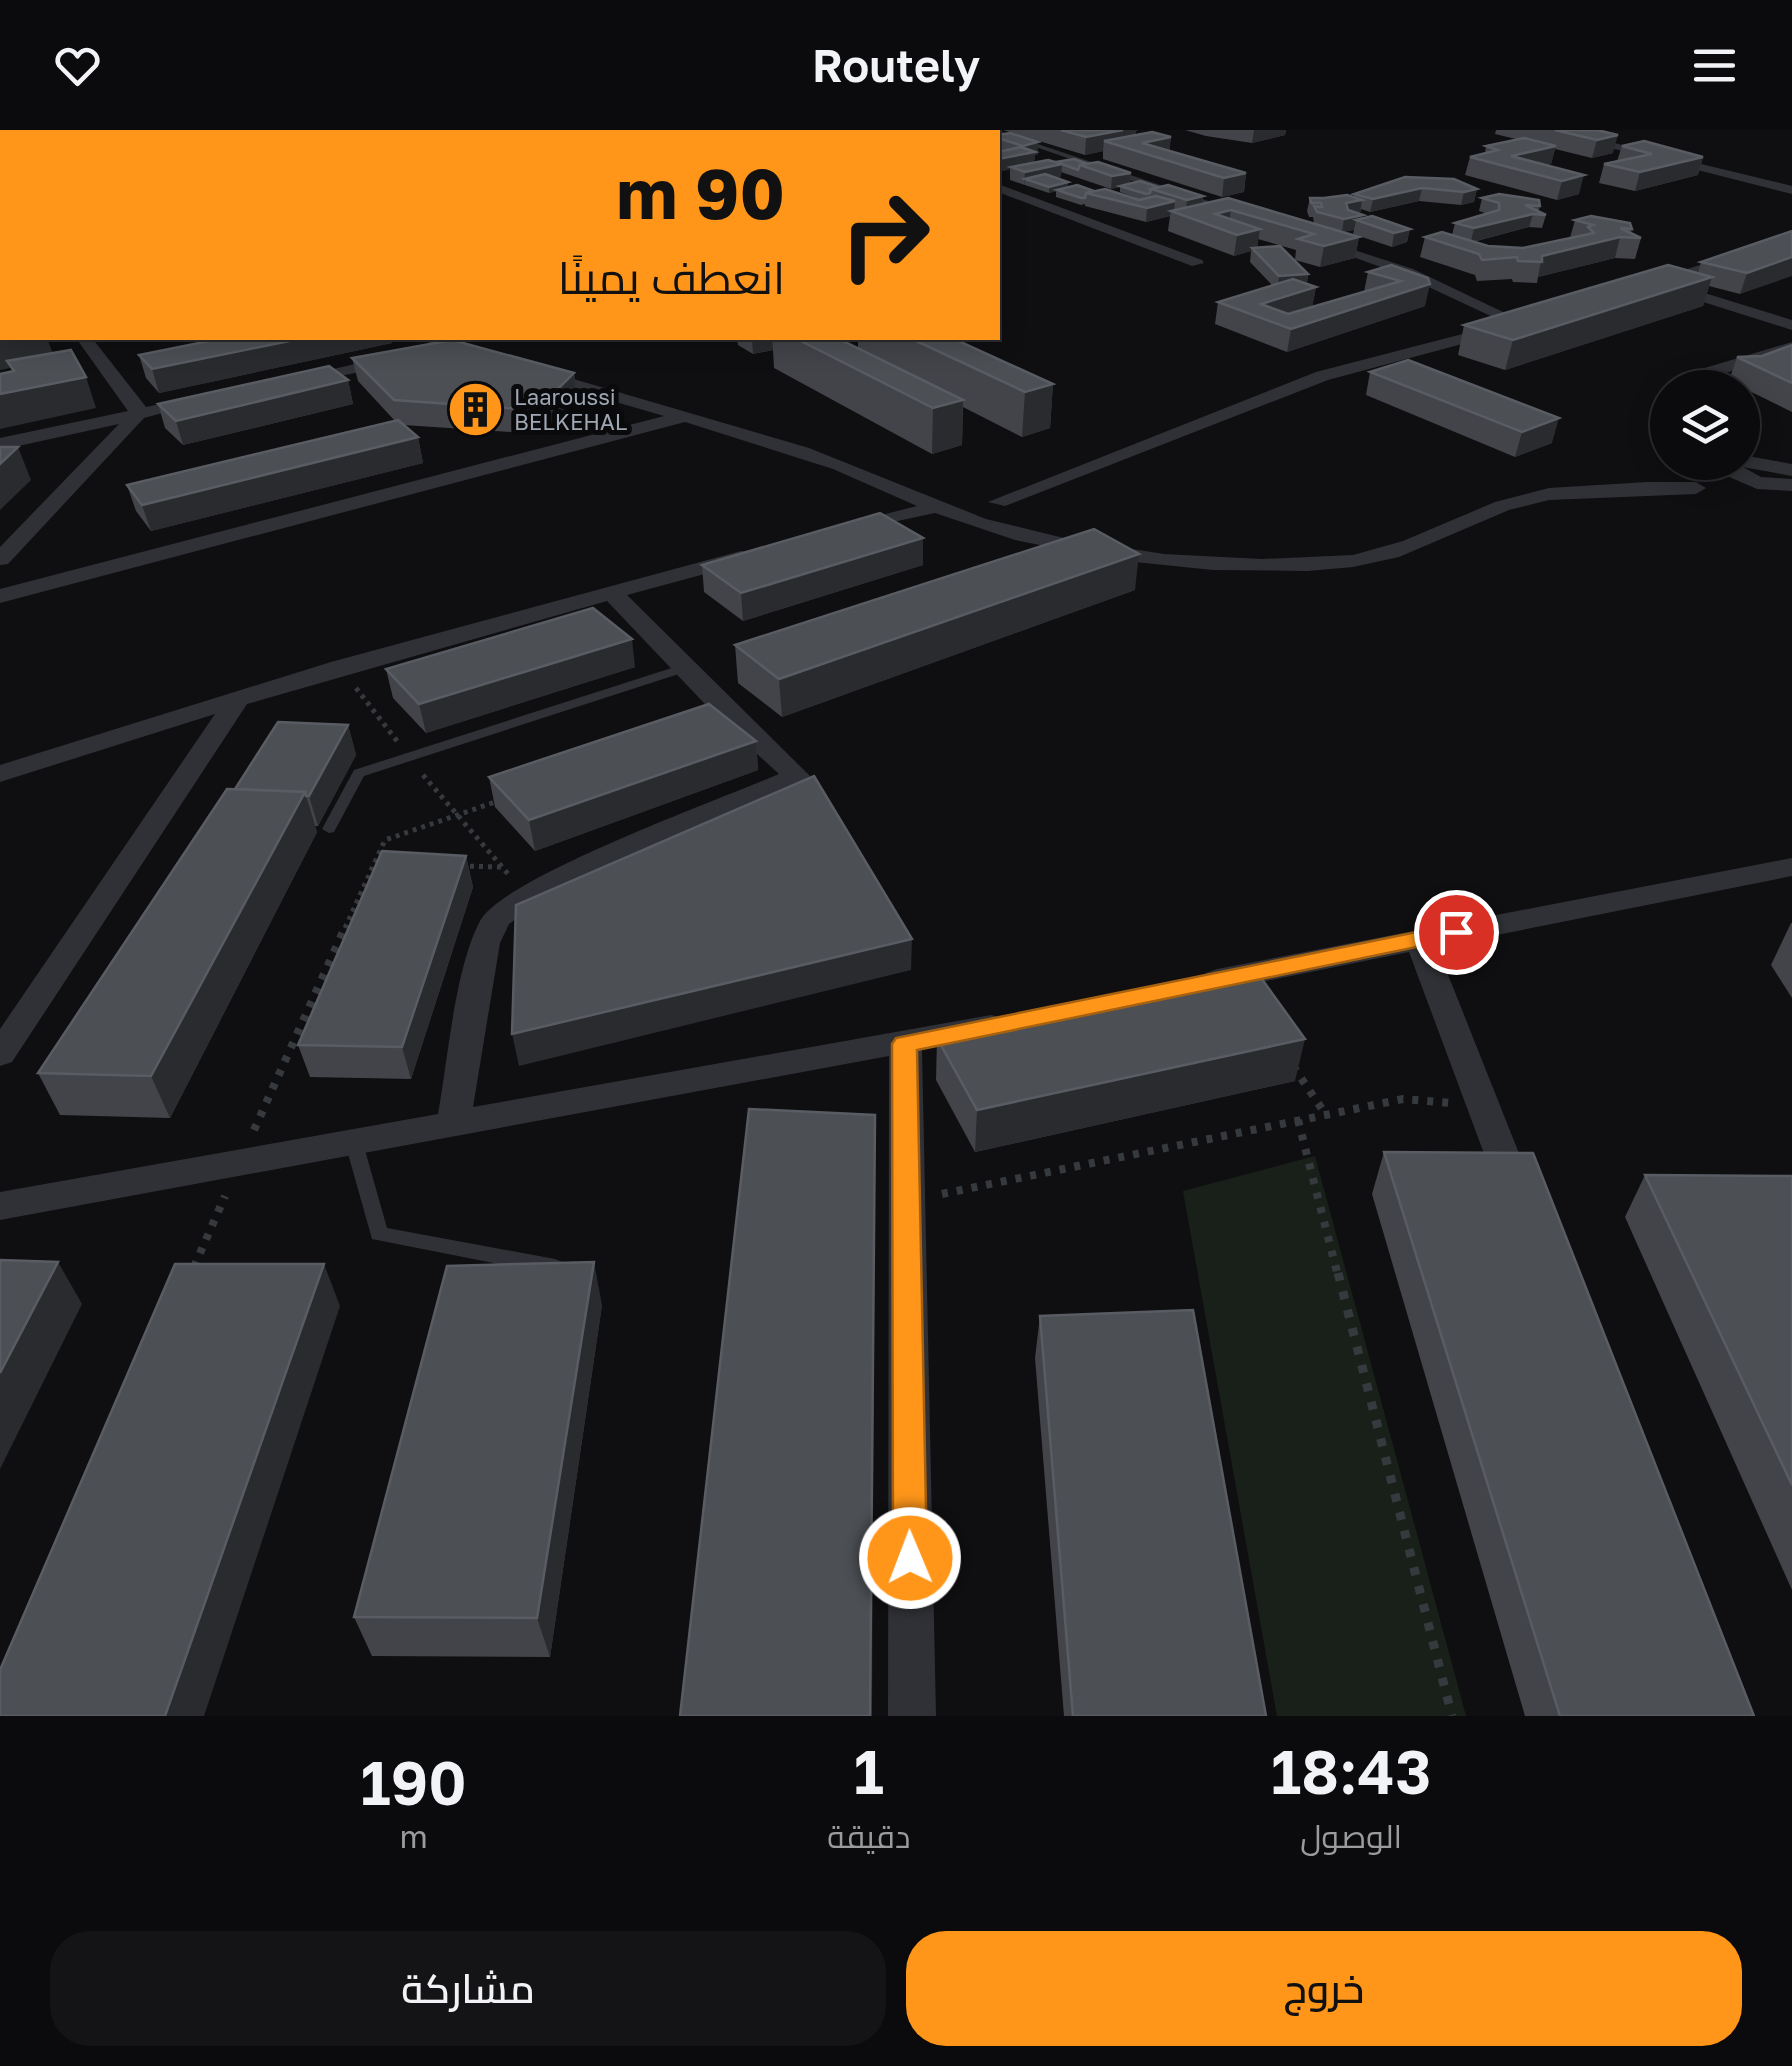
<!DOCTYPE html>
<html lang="ar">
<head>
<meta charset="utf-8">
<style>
  :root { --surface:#0b0b0d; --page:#141416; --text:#f1f3f6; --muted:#9a9b9d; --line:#2b2b2e; --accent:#ff9619 }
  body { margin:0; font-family:"Golos Text",Cairo,sans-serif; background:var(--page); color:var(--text); direction:rtl; height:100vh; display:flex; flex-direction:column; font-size:38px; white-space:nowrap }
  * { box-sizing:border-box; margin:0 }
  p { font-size:32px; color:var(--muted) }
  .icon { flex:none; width:55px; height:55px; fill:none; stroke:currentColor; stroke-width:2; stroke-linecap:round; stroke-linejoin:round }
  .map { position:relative; height:1586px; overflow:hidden; direction:ltr }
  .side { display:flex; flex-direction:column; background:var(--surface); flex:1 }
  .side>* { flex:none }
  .guide { position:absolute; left:0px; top:0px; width:1000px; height:210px; box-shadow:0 5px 25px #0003,0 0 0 2px var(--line); direction:rtl; background:#ff9619; color:#111; overflow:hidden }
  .fabs { position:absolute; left:1650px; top:240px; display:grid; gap:20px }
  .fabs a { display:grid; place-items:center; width:110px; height:110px; border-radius:50%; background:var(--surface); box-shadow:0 5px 25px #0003,0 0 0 2px var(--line); font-size:50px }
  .pin { position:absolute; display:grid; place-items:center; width:85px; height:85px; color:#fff; margin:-42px; border:5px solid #fff; border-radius:50%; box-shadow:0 2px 10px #0007 }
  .me { position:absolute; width:110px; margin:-55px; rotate:359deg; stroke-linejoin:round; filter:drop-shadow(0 0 8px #0008) }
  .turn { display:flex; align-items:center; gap:35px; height:210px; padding:0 50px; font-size:45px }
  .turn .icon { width:130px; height:130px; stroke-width:2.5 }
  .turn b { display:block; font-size:70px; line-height:85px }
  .eta { display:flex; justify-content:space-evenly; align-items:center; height:170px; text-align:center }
  .eta b { font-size:60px; font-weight:600; line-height:70px }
  .button { display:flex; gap:20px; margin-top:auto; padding:20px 50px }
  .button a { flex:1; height:115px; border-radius:40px; background:var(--accent); color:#111; font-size:40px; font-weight:600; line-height:115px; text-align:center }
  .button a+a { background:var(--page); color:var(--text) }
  header { display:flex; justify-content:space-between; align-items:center; height:130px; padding:0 50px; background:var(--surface); font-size:45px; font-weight:600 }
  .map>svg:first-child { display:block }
</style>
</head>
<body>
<header><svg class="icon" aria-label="menu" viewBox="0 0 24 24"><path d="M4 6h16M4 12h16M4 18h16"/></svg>Routely<svg class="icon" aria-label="heart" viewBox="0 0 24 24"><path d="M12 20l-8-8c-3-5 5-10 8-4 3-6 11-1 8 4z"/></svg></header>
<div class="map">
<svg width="1792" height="1586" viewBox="0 0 1792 1586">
  <rect width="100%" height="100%" fill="#0f0f11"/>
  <polygon fill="#192019" points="1315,1026 1466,1586 1277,1586 1183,1061"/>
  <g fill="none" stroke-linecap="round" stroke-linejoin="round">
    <g stroke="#36393d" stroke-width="5" stroke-dasharray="4 5" stroke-linecap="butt">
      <polyline points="356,558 397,611"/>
      <polyline points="423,645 509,745"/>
      <polyline points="461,736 502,737"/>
      <polyline points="345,798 385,710 498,671"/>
    </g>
    <g stroke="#36393d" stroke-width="8" stroke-dasharray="6 9" stroke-linecap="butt">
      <polyline points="1293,936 1326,985"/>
      <polyline points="1298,990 1338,1146"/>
      <polyline points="254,1000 346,795"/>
      <polyline points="942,1064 1403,969 1450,973"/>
      <polyline points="194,1137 225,1066"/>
    </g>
    <polyline stroke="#36393d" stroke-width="9" stroke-dasharray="8 11" stroke-linecap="butt" points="1338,1143 1452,1586"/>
    <g fill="#303136" fill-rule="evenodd">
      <polygon points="684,534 690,538 688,541 364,646 334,702 329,703 322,699 354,640"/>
      <polygon points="354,1006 360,1008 363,1013 387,1098 555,1129 562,1132 564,1137 562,1142 555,1145 372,1109 345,1013 348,1008"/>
    </g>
    <g fill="#303136" fill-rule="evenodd">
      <polygon points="170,0 229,0 231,2 172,2"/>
      <polygon points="832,0 855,0 857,2 834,2"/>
      <polygon points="1540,0 1560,0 1792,56 1792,64"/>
      <polygon points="993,2 1002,2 1253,86 1241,89"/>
      <polygon points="998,54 1202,130 1204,133 1192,136 998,62"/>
      <polygon points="1792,106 1792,115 1669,152 1792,190 1792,200 1643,153"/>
      <polygon points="1314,107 1413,139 1526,193 1512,196 1403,145 1314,113"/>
      <polygon points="0,155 2,156 2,165 0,165"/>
      <polygon points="1497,195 1503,197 1503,203 1328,250 1005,376 988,372 1316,242"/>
      <polygon points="76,208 92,208 146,277 197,266 206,271 144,288 8,434 0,435 0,417 119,294 0,320 0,308 128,281"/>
      <polygon points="416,208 439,208 486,225 478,230"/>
      <polygon points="1792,212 1792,222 1700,251 1694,258 1676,258 1688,243"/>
      <polygon points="393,225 399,226 399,234 296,255 287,250"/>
      <polygon points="536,238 809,318 986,389 1068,409 1164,424 1262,429 1353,425 1403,411 1495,372 1549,358 1647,352 1696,352 1706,358 1696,364 1549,370 1509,380 1399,427 1353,437 1308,441 1213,440 1115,430 1015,410 935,383 846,402 846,394 917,376 833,339 685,292 0,473 0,459 664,286 530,247 527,243"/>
      <polygon points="1742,325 1792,334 1792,346 1743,337 1761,347 1792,349 1792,361 1757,359 1727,346 1722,332 1742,332"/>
      <path d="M741,421l8,1v10l-122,33 183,181 -4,6 -253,110 -44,32 -9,19 -27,164 518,-92 11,3 5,8 -5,8 -80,16 14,666h-48l1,-660 -889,164v-28l438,-78c10,-55 17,-146 42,-193 24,-44 244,-123 299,-147l-56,-51 -116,-122 -360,103 -235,358 -12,4v-37l215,-315 -215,68v-17l331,-103z"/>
      <polygon points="1792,728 1792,746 1437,817 1534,1061 1529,1071 1516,1075 1503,1071 1498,1061 1409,822 1217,861 1206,857 1201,850 1206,843 1217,839"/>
    </g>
  </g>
  <g fill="#424449" fill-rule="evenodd">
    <polygon points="907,0 986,0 986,2 989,2 907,2"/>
    <polygon points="1003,0 1138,0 1136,1 1135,5 1171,7 1169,21 1246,43 1244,62 1222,67 1103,29 1103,21 1085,25"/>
    <polygon points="1185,0 1286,0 1285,5 1252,13 1206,6"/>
    <polygon points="1496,0 1597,0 1613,23 1592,28 1555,19 1551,34 1546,35 1579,64 1557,70 1465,45 1470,27 1485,23 1486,16 1516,9 1495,4"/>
    <path d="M1010,3l28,21 -3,1 -1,7 54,2 43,9 -1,11 73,12 -1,8 112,19 -1,-6h-4l-2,-6 3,-13 43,-1 1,-3 51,-17 72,12 -3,13 -13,3 -42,-4 -49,11 -9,-3 -1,4 -2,1 4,5 48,10 -3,13 -15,5 -39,-13 1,-4 -11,2 16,5 -4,21 -35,9 -25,-7 1,-10 -38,-11 -1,8 51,27 -1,10 9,3 -4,20 52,-15 4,-20 23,-7 34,41 -138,46 -72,-28 3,-22 54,-17 -22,-23 1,-11 -17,5 -66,-25 2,-15 -24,6 -61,-16v-2l-4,1 -25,-8v-6l-7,2 -39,-13v-11l-12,3v-20l4,-1 -4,-1v-15zM1061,42l50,17 9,-2v5l21,8 -73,-13v-5l-12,-4 5,-1z"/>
    <polygon points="1622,16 1703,27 1698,45 1635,61 1599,53 1604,34 1617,31"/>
    <polygon points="1482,68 1540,76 1538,82 1546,85 1542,98 1529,97 1473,112 1488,116 1523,118 1570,108 1575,90 1632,99 1631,103 1641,108 1635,129 1615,128 1538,147 1537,153 1513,152 1512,149 1477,151 1475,145 1420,127 1425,107 1452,105 1455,93 1488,84 1479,81"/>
    <polygon points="1792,101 1740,164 1709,156 1703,176 1505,240 1458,225 1464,195 1698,143 1701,132"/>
    <polygon points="224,208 391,208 392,213 159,263 146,248 139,225"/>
    <polygon points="737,208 837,208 858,218 858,208 952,208 1053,254 1050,298 1022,307 963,277 962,315 932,324 774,238 773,220 753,224 738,215"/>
    <polygon points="1792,215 1792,282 1729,251 1737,227 1762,226"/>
    <polygon points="352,228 574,243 577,267 554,292 526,303 403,295 418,307 423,333 151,401 136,381 127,355 395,291 358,251"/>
    <polygon points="1370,242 1552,313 1515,327 1366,265"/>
    <polygon points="348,250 353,274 183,315 165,298 158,274"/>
    <polygon points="923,408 923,435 743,491 704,462 702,435"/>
    <polygon points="1135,460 782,587 738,553 735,515"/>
    <polygon points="635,537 426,603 393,568 386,539"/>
    <polygon points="348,595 356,625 318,696 315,696 317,702 170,988 60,985 38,943 235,659"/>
    <polygon points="756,611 758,640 535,721 495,677 489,647"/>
    <polygon points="466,726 473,757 411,949 310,947 298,915"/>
    <polygon points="1791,793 1792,793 1792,868 1771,835"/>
    <polygon points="937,908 1295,951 975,1022 936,950"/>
    <polygon points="1384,1022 1754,1586 1525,1586 1372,1064"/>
    <polygon points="1645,1045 1792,1046 1792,1460 1625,1087"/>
    <polygon points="602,1175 550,1527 372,1526 354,1487"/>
    <polygon points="1040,1186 1266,1586 1064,1586 1035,1228"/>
  </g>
  <g fill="#292b2e">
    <polygon points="928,0 986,0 986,2 922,2 922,1"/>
    <polygon points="1122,0 1138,0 1136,1 1134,15 1104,11 1103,21 1085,25 1086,7"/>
    <polygon points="1254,0 1286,0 1285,5 1252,13"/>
    <polygon points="1618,5 1613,23 1592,28 1597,10"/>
    <polygon points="1171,7 1169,25 1142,13"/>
    <polygon points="1038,12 1038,24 1035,25 1034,34 1011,37 1010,39 998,42 998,30 1022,25 1023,16"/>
    <polygon points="1556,16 1551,34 1522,41 1511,26"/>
    <polygon points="1703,27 1698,45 1635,61 1640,42"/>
    <polygon points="1062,34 1061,47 1036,52 1025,49 1024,55 1025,42"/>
    <polygon points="1131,43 1130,55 1111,59 1112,46"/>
    <polygon points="1246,43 1244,62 1222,67 1224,48"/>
    <polygon points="1584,45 1579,64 1557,70 1562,51"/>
    <polygon points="1068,52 1068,59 1049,63 1049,57"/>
    <polygon points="1422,58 1419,71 1370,82 1373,69"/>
    <polygon points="1477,59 1474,72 1461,75 1464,62"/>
    <polygon points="1203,66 1201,79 1185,84 1187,70"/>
    <polygon points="1362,70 1360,83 1344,87 1346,73"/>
    <polygon points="1175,71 1174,82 1171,81 1170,86 1146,92 1147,78"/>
    <polygon points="1231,80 1228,100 1215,84"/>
    <polygon points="1533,84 1529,97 1471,112 1474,98"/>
    <polygon points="1363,85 1361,92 1356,90 1354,100 1342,102 1344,89"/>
    <polygon points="1260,99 1257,120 1252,118 1251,121 1234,126 1237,105"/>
    <polygon points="1410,99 1407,112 1392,117 1394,103"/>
    <polygon points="1359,107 1355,128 1320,137 1324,116"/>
    <polygon points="1620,107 1615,128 1538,147 1542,126"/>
    <polygon points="1792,127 1792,146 1740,164 1747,143"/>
    <polygon points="1308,144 1306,159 1277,161 1279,146"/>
    <polygon points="1712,147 1703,176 1505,240 1513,210"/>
    <polygon points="1430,154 1425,176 1287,222 1291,199"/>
    <polygon points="1316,157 1312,178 1271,192 1261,174"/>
    <polygon points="0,208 47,208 55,229 7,231 10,238 0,240"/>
    <polygon points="304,208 391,208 392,213 159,263 152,239"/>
    <polygon points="752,208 772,208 773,220 753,224"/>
    <polygon points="574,243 577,267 554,292 526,303 522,279"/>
    <polygon points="86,247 96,278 0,299 0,264"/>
    <polygon points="348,250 353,274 183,315 176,291"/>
    <polygon points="1053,254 1050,298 1022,307 1025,262"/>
    <polygon points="963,270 962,315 932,324 933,278"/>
    <polygon points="1559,288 1552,313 1515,327 1522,302"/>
    <polygon points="418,307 423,333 151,401 142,375"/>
    <polygon points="18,317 31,350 0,380 0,334"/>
    <polygon points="923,408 923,435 743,491 741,463"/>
    <polygon points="1139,424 1135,460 782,587 779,549"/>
    <polygon points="632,509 635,537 426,603 419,574"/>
    <polygon points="348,595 356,625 318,696 309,666"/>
    <polygon points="756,611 758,640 535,721 529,690"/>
    <polygon points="305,662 317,702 170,988 151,946"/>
    <polygon points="466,726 473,757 411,949 402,917"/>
    <polygon points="912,809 911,840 519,936 512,904"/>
    <polygon points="1305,909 1295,951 975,1022 977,980"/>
    <polygon points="875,985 872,1586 870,1586"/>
    <polygon points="58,1132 82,1174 0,1339 0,1243"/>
    <polygon points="594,1132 602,1175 550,1527 537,1488"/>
    <polygon points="324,1134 340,1176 204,1586 165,1586"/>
  </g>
  <g fill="#4c4f54" stroke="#595d63" stroke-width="2.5">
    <polygon points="1061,0 1123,0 1086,7"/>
    <polygon points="1555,0 1597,0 1618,5 1597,10"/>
    <polygon points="1152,2 1171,7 1142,13 1246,43 1224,48 1104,11"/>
    <polygon points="1010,3 1038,12 1023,16 998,8 998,5"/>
    <polygon points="1524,8 1556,16 1511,26 1584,45 1562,51 1470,27 1498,20 1486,16"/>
    <polygon points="1644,11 1703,27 1640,42 1604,34 1652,24 1622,16"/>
    <polygon points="1021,17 1035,22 998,29 998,22"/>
    <polygon points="1074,29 1088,34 1080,35 1078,40 1056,32"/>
    <polygon points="1048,30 1062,34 1025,42 1011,37"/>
    <polygon points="1098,32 1131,43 1112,46 1080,35"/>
    <polygon points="1045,44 1068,52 1049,57 1025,49"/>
    <polygon points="1405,47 1454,49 1477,59 1464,62 1422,58 1373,69 1354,64"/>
    <polygon points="1140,51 1158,57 1151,59 1150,63 1146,64 1120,56"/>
    <polygon points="1077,55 1094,61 1086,63 1085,68 1081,68 1057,60"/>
    <polygon points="1168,55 1203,66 1187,70 1151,59"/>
    <polygon points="1105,59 1139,70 1156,66 1175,71 1147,78 1086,63"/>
    <polygon points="1499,64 1539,70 1540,76 1525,75 1546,85 1533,84 1474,98 1455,93 1499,80 1499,73 1482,68"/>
    <polygon points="1347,65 1362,70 1346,73 1348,80 1363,85 1344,89 1317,82 1314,76 1322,77 1321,73 1311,73 1310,68 1324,68"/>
    <polygon points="1228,68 1359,107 1324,116 1298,109 1314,104 1231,80 1215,84 1260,99 1237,105 1171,81"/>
    <polygon points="1372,86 1410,99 1394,103 1356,90"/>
    <polygon points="1591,86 1630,93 1632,99 1620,98 1641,108 1620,107 1542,126 1542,132 1518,131 1517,127 1482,130 1479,124 1425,107 1442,102 1488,116 1523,118 1594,103 1588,97 1593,95 1575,90"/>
    <polygon points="1792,101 1792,127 1747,143 1701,132"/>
    <polygon points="1280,116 1308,144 1279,146 1252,118"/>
    <polygon points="1391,135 1428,148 1430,154 1291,199 1218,172 1293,149 1316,157 1261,174 1288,184 1401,151 1368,142"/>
    <polygon points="1668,135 1712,147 1513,210 1464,195"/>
    <polygon points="2,187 2,207 0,208 0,188"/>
    <polygon points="224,208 304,208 152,239 139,225"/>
    <polygon points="795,208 837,208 963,270 933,278"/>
    <polygon points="910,208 952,208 1053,254 1025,262"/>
    <polygon points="452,210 574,243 550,267 522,279 394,270 352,228"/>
    <polygon points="1792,215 1792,253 1737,227 1762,226"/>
    <polygon points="71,220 86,247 0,264 0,244 14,241 7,231"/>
    <polygon points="1408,230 1559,288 1522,302 1370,242"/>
    <polygon points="329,236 348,250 176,291 158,274"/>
    <polygon points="398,290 418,307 142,375 127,355"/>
    <polygon points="0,317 18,317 0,334"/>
    <polygon points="880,383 923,408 741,463 702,435"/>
    <polygon points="1094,399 1139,424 779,549 735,515"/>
    <polygon points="593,478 632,509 419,574 386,539"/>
    <polygon points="709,574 756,611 529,690 489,647"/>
    <polygon points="278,592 348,595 309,666 306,666 305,662 235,659"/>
    <polygon points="814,646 912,809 512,904 516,775"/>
    <polygon points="227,659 305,662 151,946 38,943"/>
    <polygon points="382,721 466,726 402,917 298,915"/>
    <polygon points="1254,838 1305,909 977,980 937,908"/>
    <polygon points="749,979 875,985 870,1586 680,1586"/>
    <polygon points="1384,1022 1533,1023 1754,1586 1560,1586"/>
    <polygon points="1645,1045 1792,1046 1792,1355"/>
    <polygon points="0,1130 58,1132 0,1243"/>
    <polygon points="594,1132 537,1488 354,1487 447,1136"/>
    <polygon points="175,1134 324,1134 165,1586 0,1586 0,1540"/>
    <polygon points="1193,1180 1266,1586 1073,1586 1040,1186"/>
  </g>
  <polygon fill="#ff9619" stroke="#a66210" stroke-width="2.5" points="1456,794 1465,796 1465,807 917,920 927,1428 922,1439 910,1444 898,1439 893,1428 892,914 896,908"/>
  <defs>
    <symbol id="building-disc" viewBox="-11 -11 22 22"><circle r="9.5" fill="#ff9619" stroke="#0a0a0c"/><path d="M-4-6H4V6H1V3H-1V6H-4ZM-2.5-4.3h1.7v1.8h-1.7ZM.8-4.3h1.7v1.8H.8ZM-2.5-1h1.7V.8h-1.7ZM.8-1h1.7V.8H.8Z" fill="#111"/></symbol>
  </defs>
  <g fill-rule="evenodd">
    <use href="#building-disc" x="444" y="248" width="63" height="63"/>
  </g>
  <g text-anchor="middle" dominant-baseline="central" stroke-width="10" stroke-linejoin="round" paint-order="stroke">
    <g font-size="22" fill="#9fa7b3" stroke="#0a0a0c" text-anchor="start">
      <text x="514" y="266">Laaroussi<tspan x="514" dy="25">BELKEHAL</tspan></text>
    </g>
  </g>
</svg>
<div class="fabs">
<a><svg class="icon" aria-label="layers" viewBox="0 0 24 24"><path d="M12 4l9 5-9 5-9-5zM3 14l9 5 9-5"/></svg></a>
</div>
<div class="pin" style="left:1456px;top:802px;background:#d93025"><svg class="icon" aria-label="arrive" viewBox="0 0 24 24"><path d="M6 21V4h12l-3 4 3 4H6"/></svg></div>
<svg class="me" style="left:910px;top:1428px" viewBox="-20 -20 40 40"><circle r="17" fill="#ff9619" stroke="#fff" stroke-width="3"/><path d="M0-11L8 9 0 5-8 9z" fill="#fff"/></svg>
<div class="guide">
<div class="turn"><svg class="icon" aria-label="right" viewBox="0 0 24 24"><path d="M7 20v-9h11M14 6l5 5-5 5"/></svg><div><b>90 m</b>انعطف يمينًا</div></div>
</div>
</div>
<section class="side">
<div class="eta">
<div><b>18:43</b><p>الوصول</p></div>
<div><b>1</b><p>دقيقة</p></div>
<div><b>190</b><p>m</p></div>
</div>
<div class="button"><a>خروج</a><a>مشاركة</a></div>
</section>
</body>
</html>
